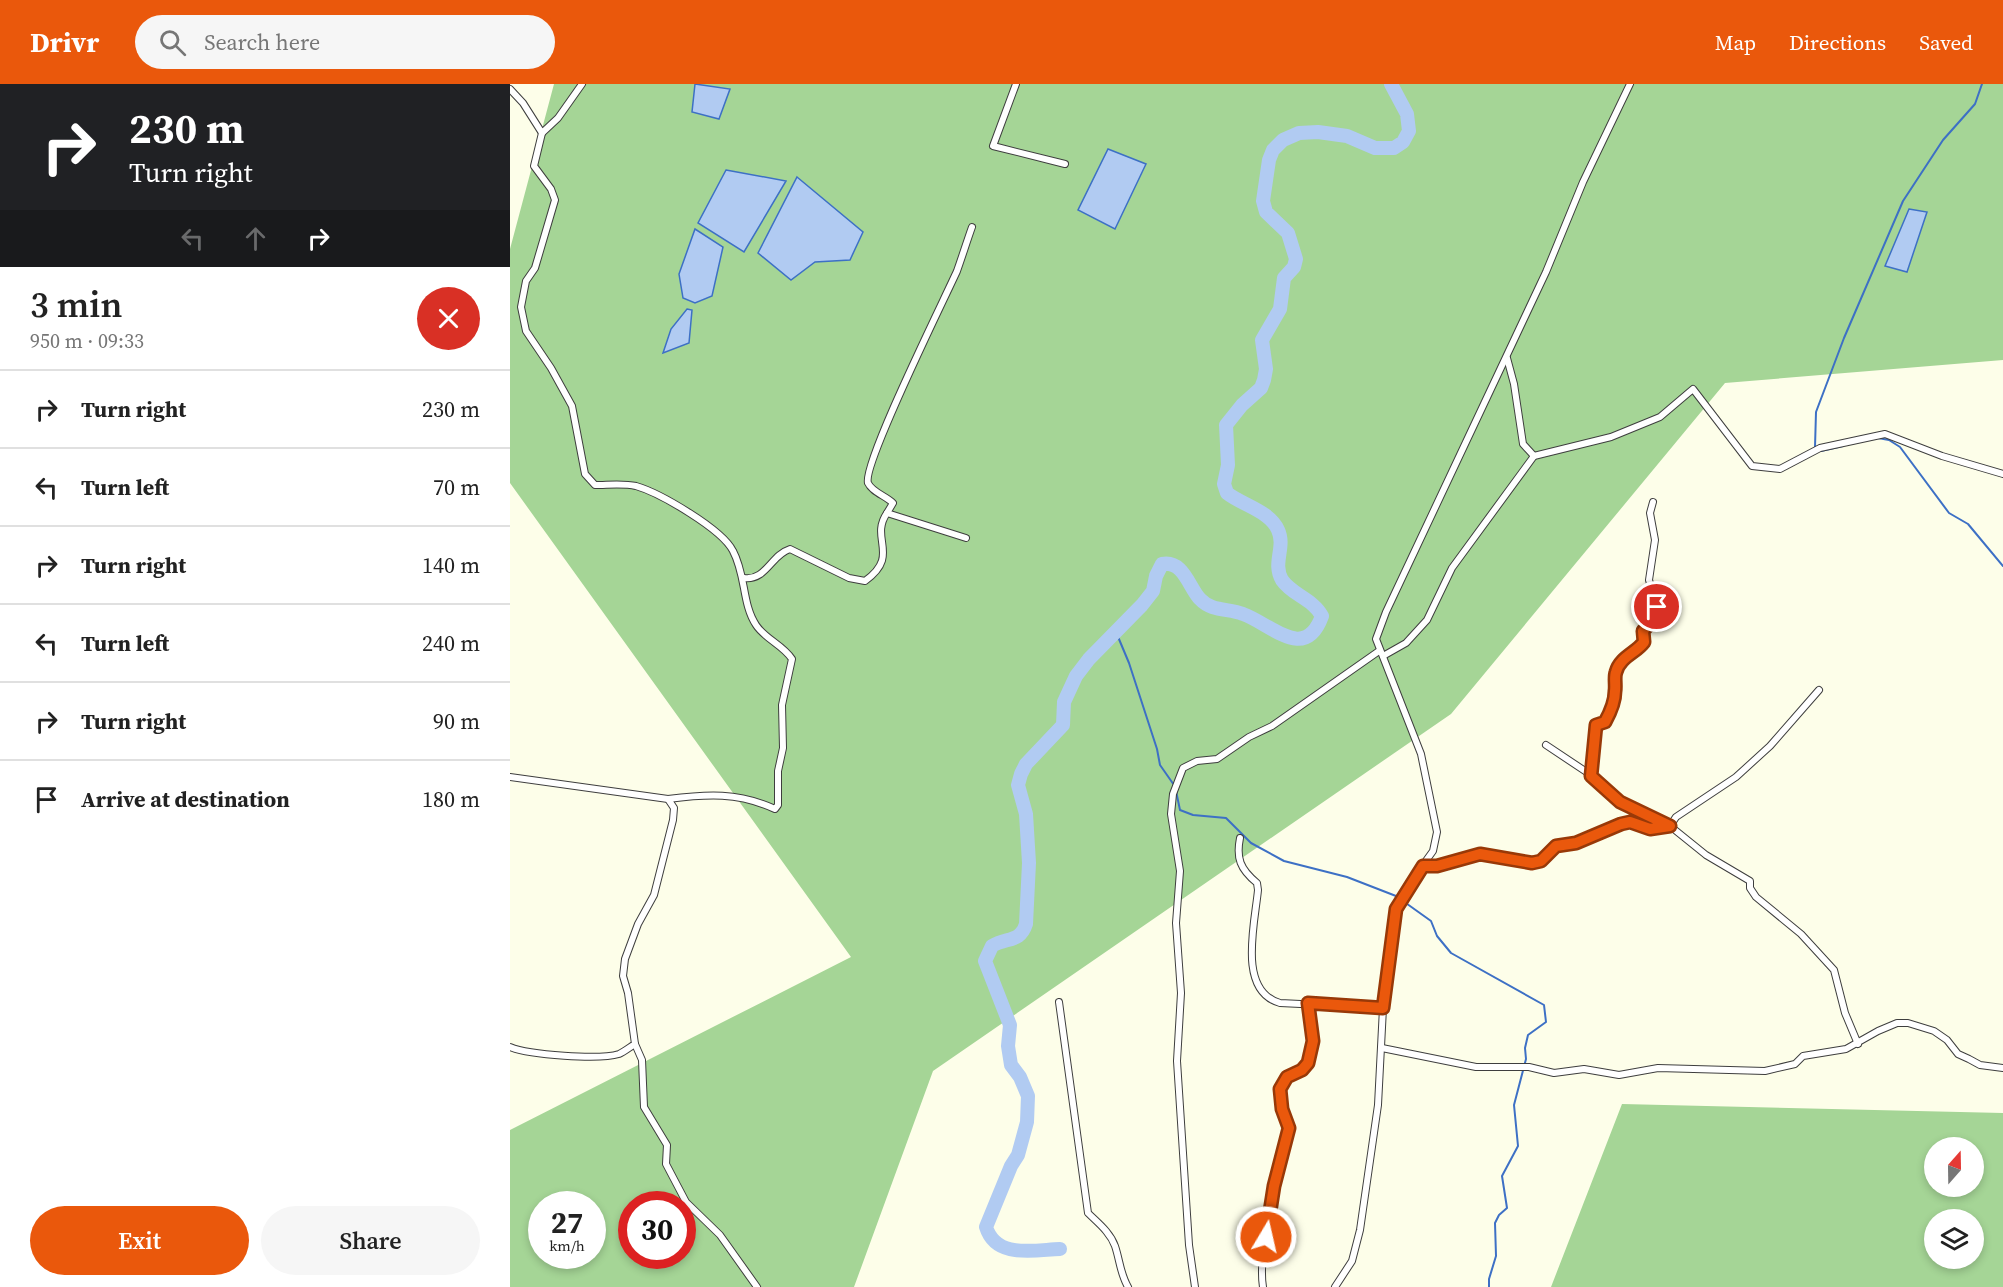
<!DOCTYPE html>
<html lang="en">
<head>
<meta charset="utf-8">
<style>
  :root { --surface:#fff; --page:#f6f6f6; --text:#222; --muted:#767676; --line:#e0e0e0; --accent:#ea580c }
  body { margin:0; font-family:"Source Serif 4",serif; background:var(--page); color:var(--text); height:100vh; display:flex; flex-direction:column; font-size:22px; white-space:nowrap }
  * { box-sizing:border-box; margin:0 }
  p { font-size:20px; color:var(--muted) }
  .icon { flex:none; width:33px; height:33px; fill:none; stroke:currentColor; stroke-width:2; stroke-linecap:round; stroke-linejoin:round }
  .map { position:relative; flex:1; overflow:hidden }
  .side { display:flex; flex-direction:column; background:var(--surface); width:510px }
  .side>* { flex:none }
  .banner { background:#202124; color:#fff; overflow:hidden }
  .needle { width:39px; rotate:20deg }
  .buttons { position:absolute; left:1414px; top:1053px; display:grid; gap:12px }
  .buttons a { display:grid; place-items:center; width:60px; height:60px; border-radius:50%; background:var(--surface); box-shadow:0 3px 9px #0003; font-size:30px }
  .speed { position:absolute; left:18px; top:1107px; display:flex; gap:12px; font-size:30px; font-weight:700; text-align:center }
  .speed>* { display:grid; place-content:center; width:78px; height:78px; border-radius:50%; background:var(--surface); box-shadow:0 3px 9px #0003; line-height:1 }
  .speed small { font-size:15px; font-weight:400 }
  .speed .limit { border:9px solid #d22; background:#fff; color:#111 }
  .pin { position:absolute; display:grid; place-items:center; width:51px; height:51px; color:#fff; margin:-26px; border:3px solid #fff; border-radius:50%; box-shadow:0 2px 6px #0007 }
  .me { position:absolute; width:66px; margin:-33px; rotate:9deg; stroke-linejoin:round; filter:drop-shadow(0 0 4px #0008) }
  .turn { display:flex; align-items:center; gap:21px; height:126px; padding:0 30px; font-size:27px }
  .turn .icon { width:78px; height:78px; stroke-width:2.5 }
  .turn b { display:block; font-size:42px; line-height:51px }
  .lanes { display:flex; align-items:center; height:57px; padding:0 30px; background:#0003; justify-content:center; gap:30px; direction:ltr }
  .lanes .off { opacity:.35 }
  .round { display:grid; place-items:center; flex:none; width:63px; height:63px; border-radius:32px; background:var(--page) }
  .headline { display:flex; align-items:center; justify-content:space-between; height:102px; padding:0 30px }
  h1 { font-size:36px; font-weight:600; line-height:45px }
  .action { display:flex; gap:12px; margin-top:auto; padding:12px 30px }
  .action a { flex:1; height:69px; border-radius:36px; background:var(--accent); color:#fff; font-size:24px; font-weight:600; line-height:69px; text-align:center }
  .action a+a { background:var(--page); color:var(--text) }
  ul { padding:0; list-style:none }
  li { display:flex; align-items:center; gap:18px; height:78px; padding:0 30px; border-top:2px solid var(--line) }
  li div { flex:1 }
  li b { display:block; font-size:22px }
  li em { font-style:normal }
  header { display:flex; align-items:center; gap:36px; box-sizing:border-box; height:84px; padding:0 30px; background:var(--accent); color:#fff }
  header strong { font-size:28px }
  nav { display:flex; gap:33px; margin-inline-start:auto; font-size:21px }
  .search { width:420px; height:54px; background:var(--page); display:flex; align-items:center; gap:15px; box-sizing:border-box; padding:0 21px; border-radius:33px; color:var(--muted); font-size:22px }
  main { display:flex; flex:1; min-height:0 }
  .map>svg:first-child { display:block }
</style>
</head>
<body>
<header>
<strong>Drivr</strong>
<div class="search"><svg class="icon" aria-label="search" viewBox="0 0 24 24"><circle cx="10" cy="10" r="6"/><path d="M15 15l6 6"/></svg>Search here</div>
<nav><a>Map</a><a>Directions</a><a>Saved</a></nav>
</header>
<main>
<section class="side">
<div class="banner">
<div class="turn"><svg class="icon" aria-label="right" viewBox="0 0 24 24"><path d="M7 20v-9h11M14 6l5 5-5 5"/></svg><div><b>230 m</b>Turn right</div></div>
<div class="lanes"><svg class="icon off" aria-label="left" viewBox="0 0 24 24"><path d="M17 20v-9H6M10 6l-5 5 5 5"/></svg><svg class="icon off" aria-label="ahead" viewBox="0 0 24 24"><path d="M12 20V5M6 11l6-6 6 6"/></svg><svg class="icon" aria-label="right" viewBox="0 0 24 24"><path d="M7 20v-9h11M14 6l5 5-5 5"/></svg></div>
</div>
<div class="headline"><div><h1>3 min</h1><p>950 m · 09:33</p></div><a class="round" style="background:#d93025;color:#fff"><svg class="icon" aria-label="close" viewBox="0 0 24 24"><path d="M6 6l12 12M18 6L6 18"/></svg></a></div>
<ul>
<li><svg class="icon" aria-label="right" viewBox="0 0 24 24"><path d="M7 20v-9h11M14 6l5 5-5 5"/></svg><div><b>Turn right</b></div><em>230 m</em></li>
<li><svg class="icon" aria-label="left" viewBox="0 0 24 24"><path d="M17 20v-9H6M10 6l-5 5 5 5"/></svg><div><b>Turn left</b></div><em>70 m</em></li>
<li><svg class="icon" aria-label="right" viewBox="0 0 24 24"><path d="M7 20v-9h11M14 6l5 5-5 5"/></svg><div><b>Turn right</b></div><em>140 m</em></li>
<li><svg class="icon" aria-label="left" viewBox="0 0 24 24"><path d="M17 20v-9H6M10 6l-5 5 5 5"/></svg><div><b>Turn left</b></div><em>240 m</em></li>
<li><svg class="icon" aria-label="right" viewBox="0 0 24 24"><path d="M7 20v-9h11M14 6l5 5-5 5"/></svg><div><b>Turn right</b></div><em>90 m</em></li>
<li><svg class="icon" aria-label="arrive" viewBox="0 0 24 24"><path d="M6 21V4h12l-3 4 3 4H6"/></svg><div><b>Arrive at destination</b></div><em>180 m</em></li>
</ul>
<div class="action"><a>Exit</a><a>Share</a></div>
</section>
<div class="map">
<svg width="1493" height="1203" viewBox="0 0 1493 1203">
  <rect width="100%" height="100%" fill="#fdfee9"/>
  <g fill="#a5d596" fill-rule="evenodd">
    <path d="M44,0h1449v276l-278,23 -274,331 -518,357 -79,216h-344v-157l341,-173 -341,-474v-234zM32,1120h50v52h-50zM122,1120h50v52h-50z"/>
    <path d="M1112,1020l381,9v174h-452zM1425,1064h39v38h-39zM1425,1136h39v38h-39z"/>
  </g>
  <g fill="#b1cbf2" stroke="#3d70c5" stroke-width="1.5">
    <polygon points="185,0 220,5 209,35 182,28"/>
    <polygon points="598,65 636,80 605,145 568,126"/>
    <polygon points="216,86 276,97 234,168 188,139"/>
    <polygon points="287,93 353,148 340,176 305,178 281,196 248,169"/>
    <polygon points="1399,125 1417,128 1397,188 1375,182"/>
    <polygon points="185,145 213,163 202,212 185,219 173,214 169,190"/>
    <polygon points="177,225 182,226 179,259 153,269 161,245"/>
  </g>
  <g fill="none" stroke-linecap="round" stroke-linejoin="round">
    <g stroke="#3d70c5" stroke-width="2">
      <polyline points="1368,354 1379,356 1390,363 1439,429 1458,440 1493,482"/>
      <polyline points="1305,363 1306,328 1334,254 1393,117 1433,56 1465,20 1472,0"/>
      <polyline points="1311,367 1333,362"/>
      <polyline points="606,548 619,579 647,665 650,681 664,701"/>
      <polyline points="666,707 670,726 683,731 716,734 741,759 774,777 837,793 886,812 921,837 927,852 941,869 1034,921 1036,938 1018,951 1015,964 1016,975 1004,1021 1008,1062 992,1092 997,1124 989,1131 985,1139 986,1172 979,1195 979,1203"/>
    </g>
    <path stroke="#b1cbf2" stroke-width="14" d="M550,1165c-27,1 -64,10 -74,-22l25,-61 7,-11 9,-33 1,-26 -8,-19 -9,-12 -3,-19 2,-21 -25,-64 7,-15c15,-9 28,-3 34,-22l3,-61 -3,-49 -8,-29 3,-11 5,-10 37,-39 1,-23 12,-26 13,-17 53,-54 11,-14 3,-15 6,-12c22,-4 27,24 38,35 12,13 29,9 43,15 28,10 62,49 79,2 -9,-17 -30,-21 -40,-36 -10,-17 4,-33 -4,-50 -8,-19 -36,-25 -51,-37l-3,-9 4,-19 -2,-40 16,-20 19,-17 3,-8 2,-11 -4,-29 18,-31 4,-31 10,-11 2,-8 -8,-26 -22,-21 -3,-11 6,-41 4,-10 10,-10 16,-7 19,-1 29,4 28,12h19l9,-6 6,-11 -2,-17 -16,-30"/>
    <defs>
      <g id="street">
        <polyline points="506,0 483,62 555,80"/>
        <polyline points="0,5 13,19 32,49 48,34 72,0"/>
        <polyline points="1024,372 1101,353 1150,333 1183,305 1242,382 1270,385 1310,364 1375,350 1432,372 1493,390"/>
        <path d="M377,429l6,-10c-7,-7 -21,-11 -25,-20 -6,-18 76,-183 89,-212 5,-14 10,-30 15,-44"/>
        <path d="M234,494c22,3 27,-23 46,-29l59,29 16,3c36,-26 4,-42 22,-68l79,25"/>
        <polyline points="873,572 896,559 917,536 942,484 1024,372 1013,360 1004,300 997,274"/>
        <polyline points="1036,661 1081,691 1110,718 1160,742 1166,733 1226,693 1260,662 1309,606"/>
        <path d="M1081,691l5,-50 9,-3c5,-9 10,-20 10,-31 1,-6 -1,-14 1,-19 4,-15 20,-19 28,-30l-1,-11 7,-8 7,-16 -8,-27 6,-40 -5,-27 3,-11"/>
        <polyline points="0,693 158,715"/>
        <path d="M730,754c-4,20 0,31 17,45l1,7c-3,33 -21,101 22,113l103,5"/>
        <polyline points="913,782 927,782 970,770 1022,779 1031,777 1046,762 1067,759 1111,739 1120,738 1140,745 1160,742 1196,771 1240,797 1240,804 1246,813 1291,850 1324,886 1335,929 1348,960"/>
        <path d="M549,918l29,211c10,10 22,19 27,33 5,15 5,27 13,41"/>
        <polyline points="125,960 132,976 134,1023 157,1061 156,1080 176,1118 210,1151 247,1203"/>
        <path d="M0,963c19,8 89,13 109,7 5,-2 11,-7 16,-10l-7,-51 -5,-17 2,-17 13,-35 16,-29 19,-75 1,-12 -6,-9c39,-5 70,-7 107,10l3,-4v-34l5,-23 -1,-43 10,-46c-9,-14 -27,-20 -36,-34 -14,-21 -10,-50 -23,-74 -11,-22 -73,-58 -97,-65 -13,-3 -28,-1 -41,-1l-10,-11 -13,-68 -21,-38 -25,-37 -5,-24 5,-26 9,-13 20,-68 -4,-11 -17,-23 8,-33"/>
        <polyline points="872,964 966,983 1019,983 1044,989 1074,985 1109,991 1148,984 1255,987 1285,980 1293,972 1336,965 1368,947 1387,939 1398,939 1424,947 1437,956 1448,970 1459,975 1470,981 1493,984"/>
        <polyline points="685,1203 679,1161 667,977 671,909 666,839 670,787 661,730 663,710 673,684 687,677 707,675 739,653 762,642 869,567"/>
        <path d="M753,1203c-4,-23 5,-81 12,-105 4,-16 14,-36 14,-53 0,-13 -11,-25 -9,-40 2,-13 15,-12 23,-20 16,-15 8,-48 5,-66"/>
        <polyline points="825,1203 842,1177 850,1146 868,1021 873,924 886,825 899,809 905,792 923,767 927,748 911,670 866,555 876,528 1036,188 1073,98 1120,0"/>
      </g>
    </defs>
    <use href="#street" stroke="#3e3e3e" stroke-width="8"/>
    <use href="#street" stroke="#fff" stroke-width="6"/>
  </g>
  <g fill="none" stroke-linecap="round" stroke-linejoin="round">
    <defs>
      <path id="route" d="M756,1153l8,-51 15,-58 -7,-19 -2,-20 7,-12 15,-7 6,-7 5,-22 -5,-38 75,5 13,-99 27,-43h14l43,-12 52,9 9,-2 15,-15 20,-3 45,-19 9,-2 20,7 20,-3 -50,-24 -29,-26 5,-51 9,-3c5,-9 10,-20 10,-31 1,-6 -1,-14 1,-19 4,-15 20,-19 28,-30l-1,-11 7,-8 7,-16"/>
    </defs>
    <use href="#route" stroke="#983908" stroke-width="15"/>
    <use href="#route" stroke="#ea580c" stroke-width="10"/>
  </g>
</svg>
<div class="buttons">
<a><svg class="needle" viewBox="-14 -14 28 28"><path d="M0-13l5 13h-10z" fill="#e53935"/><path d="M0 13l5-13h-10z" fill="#767676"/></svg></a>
<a><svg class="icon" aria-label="layers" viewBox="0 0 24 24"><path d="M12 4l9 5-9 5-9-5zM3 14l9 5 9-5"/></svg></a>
</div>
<div class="speed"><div>27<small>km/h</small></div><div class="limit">30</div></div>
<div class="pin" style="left:1147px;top:523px;background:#d93025"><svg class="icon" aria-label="arrive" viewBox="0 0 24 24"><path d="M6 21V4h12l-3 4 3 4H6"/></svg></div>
<svg class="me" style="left:756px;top:1153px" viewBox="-20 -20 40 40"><circle r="17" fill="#ea580c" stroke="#fff" stroke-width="3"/><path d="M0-11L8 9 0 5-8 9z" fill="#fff"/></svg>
</div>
</main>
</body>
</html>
